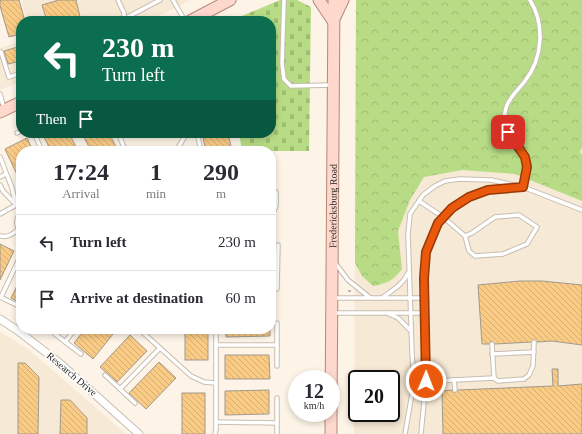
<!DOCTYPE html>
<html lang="en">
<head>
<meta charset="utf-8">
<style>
  :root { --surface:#fff; --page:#f7f7f7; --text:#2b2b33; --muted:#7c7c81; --line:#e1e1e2 }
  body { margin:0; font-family:Georgia,serif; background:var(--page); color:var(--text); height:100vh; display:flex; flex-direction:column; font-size:15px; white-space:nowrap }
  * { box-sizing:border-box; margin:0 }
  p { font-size:13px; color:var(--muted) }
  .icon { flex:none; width:22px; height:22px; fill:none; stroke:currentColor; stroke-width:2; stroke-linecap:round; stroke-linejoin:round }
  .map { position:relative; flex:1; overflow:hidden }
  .side { position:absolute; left:16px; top:146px; width:260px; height:188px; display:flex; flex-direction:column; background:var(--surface); border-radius:16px; box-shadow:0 2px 6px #0003 }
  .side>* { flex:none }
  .hud { position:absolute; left:16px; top:16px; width:260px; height:122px; border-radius:16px; box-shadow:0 2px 6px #0003; background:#0b6e4f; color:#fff; overflow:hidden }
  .speed { position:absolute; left:288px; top:370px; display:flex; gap:8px; font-size:20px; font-weight:700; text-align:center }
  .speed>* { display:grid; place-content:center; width:52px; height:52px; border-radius:50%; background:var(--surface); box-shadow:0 2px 6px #0003; line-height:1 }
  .speed small { font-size:10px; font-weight:400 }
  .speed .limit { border:2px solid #111; border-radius:6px; background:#fff; color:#111 }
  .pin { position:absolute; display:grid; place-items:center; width:34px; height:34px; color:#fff; margin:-17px; border-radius:8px; box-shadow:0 2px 6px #0006 }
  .me { position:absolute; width:44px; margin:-22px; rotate:1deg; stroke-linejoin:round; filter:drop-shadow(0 0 3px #0008) }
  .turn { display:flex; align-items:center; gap:14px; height:84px; padding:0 20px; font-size:18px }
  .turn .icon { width:52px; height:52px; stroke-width:2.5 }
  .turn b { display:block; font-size:28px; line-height:34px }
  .then { display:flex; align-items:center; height:38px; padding:0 20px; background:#0003; gap:8px; font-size:15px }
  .eta { display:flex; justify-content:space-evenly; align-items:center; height:68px; text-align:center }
  .eta b { font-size:24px; font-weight:700; line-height:28px }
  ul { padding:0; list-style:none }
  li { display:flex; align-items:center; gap:12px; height:56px; padding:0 20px; border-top:1px solid var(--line) }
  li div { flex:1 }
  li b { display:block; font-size:15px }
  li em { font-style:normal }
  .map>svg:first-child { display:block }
</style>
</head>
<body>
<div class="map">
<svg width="582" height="434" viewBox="0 0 582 434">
  <defs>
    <pattern id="forest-crowns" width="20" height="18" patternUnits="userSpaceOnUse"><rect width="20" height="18" fill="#b8dc85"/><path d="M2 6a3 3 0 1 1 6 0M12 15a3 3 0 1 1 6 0" fill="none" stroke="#9ebd73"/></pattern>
    <pattern id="cemetery-stones" width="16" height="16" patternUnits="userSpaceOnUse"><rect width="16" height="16" fill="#b8dc85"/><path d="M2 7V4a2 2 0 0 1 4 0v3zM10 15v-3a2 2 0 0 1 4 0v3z" fill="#9ebd73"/></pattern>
    <pattern id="building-back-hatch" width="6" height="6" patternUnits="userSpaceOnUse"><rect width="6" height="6" fill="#f9cb85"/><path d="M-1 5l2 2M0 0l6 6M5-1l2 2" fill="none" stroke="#d5ae73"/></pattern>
  </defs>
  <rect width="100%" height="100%" fill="#fdf4e7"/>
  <g fill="#f6e9d5" fill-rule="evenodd">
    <polygon points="21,0 189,0 189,1 148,21 27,21"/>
    <path d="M356,0h226v434h-228zM357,379h34v34h-34z"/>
    <polygon points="21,41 21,81 0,90 0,48"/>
    <polygon points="0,332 28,349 126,434 0,434"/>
  </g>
  <path fill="url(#forest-crowns)" d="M356,0h226v147l-2,5 2,3v46l-67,-27 -53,-4 -38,7 -14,23 -12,31 4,38c-8,11 -16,15 -29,17l-11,-10 -7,-13z"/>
  <polygon fill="url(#cemetery-stones)" points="280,0 297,0 311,7 309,151 242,151 239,133 271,133 271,21 230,21"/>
  <g fill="url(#building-back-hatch)" stroke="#a1998d">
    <polygon points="0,0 19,0 25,21 21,21 21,34 9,37 0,6"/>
    <polygon points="59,0 76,0 81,21 47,21 42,5"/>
    <polygon points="21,46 21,61 8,64 4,51"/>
    <polygon points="42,133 69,133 78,151 51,151"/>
    <polygon points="82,133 109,133 116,147 108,151 91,151"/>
    <polygon points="202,133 228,133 232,151 206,151"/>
    <polygon points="27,138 33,151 21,151 21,183 5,149"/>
    <polygon points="0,244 14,251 0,280"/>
    <polygon points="21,278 21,303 11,298"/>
    <polygon points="520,281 542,281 582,285 582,345 552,341 537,342 534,339 531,342 495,344 492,341 490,342 489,344 482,344 478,285"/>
    <polygon points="85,329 117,329 93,359 74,343"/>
    <rect x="185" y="329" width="23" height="31"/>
    <polygon points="226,329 270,329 270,336 226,337"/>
    <polygon points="130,335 147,351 117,382 100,367"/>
    <polygon points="225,355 269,355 270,379 225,379"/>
    <polygon points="159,362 176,378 146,409 129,393"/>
    <polygon points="18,363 25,363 39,377 38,434 18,434"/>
    <polygon points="552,369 558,369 558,386 582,384 582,434 443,434 442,391 452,390 455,393 458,390 553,386"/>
    <polygon points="269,390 269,414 225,415 225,391"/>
    <rect x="182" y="393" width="23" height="41"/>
    <polygon points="61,400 70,400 87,418 87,434 60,434"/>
  </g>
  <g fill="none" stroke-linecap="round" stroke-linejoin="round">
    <defs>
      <g id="service">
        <polyline points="118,0 124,13 124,19 120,21"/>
        <polyline points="173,0 185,21"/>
        <polyline points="284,0 282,64 284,79 291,86 331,85"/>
        <polyline points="124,19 160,0"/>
        <polyline points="1,52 9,77 21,73"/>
        <polyline points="0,94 4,109"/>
        <polyline points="17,133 21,131"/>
        <polyline points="34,133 42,151"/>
        <polyline points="118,133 124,147 128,151"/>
        <polyline points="197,133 201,151"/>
        <polyline points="176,151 187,133"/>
        <polyline points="0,157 12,188 16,205"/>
        <polyline points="0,177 6,174"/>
        <polyline points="0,185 3,191 21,210"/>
        <path d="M523,187c2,-6 5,-14 4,-21 -3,-23 -29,-31 -21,-58 3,-11 13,-19 19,-27 18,-23 20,-57 5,-81"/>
        <polyline points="419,201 443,217 465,236 469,251 475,256 503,254 527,244 537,227 519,215 495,217 472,233 465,236"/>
        <path d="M21,213c-6,6 -5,13 0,20"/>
        <polyline points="0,214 16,205"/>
        <path d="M271,214c7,-6 5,-13 5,-22"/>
        <path d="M0,236c8,2 12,-2 18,-6"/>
        <polyline points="336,264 348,280 369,297"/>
        <polyline points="277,289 278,245"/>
        <polyline points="0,297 21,307"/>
        <polyline points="1,297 21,255"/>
        <polyline points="334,298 425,298"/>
        <path d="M382,298c10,-8 21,-13 26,-25"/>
        <polyline points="333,313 425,313"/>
        <polyline points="387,313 398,318 411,331"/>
        <polyline points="139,329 191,376 204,382 216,383"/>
        <polyline points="55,334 81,354"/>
        <polyline points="65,342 75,329"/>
        <polyline points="492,344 494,378"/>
        <polyline points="216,345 277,345"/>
        <polyline points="492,354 534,352"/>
        <polyline points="277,366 277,323"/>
        <polyline points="105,375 135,403"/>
        <polyline points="454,380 455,390"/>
        <polyline points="414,382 494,378 498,381 524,379 529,375 533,366 534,342"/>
        <polyline points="120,389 160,348"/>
        <polyline points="216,422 277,423"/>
        <polyline points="215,434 216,429 216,329"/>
        <polyline points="277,434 277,398"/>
        <polyline points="405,434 414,382 412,353 408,234 410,214 423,195 435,186 445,181 460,179 491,180 523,187 582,210"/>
        <polyline points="421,434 426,381 424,278 426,252 438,223 452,208 469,197 488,190 518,187"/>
      </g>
      <polyline id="minor" points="0,319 17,330 61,364 139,434"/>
      <g id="primary">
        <polyline points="319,0 333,21"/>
        <polyline points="335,17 343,0"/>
        <polyline points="190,21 230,0"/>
        <polyline points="0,112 21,102"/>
        <path id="s1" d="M331,412l3,-412"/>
        <polyline points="331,434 331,413"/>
      </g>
    </defs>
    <use href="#service" stroke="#c7beb2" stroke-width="5.5"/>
    <use href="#minor" stroke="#c7beb2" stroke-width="9"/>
    <use href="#primary" stroke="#b2887b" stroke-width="13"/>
    <polyline stroke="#a6a096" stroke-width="1.5" stroke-dasharray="3 3" stroke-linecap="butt" points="348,291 351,291"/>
    <use href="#service" stroke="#fff" stroke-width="3.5"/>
    <use href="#minor" stroke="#fff" stroke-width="7"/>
    <use href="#primary" stroke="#fed7cd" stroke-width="11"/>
  </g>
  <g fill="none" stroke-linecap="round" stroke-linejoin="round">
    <defs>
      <polyline id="route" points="426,381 424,278 426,252 438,223 452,208 469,197 488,190 523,187 527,167 525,157 508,132"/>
    </defs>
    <use href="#route" stroke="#983908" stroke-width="10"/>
    <use href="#route" stroke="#ea580c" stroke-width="7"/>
  </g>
  <g text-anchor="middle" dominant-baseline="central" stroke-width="3.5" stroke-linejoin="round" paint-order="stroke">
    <g font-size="10" fill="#282520" stroke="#fff">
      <text stroke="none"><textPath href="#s1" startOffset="206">Fredericksburg Road</textPath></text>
      <text transform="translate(72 374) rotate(40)">Research Drive</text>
    </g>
  </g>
</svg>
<div class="speed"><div>12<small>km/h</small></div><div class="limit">20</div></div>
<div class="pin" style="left:508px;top:132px;background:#d93025"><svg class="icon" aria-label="arrive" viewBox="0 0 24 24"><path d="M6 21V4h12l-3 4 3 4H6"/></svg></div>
<svg class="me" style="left:426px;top:381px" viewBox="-20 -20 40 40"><circle r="17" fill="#ea580c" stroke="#fff" stroke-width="3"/><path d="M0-11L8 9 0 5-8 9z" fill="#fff"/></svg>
<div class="hud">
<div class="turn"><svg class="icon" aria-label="left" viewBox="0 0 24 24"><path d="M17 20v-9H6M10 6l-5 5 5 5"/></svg><div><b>230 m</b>Turn left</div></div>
<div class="then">Then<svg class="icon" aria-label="arrive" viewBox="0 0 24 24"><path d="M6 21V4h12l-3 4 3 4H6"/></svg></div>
</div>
<section class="side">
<div class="eta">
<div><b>17:24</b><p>Arrival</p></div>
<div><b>1</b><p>min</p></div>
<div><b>290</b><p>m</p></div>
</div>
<ul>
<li><svg class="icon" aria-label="left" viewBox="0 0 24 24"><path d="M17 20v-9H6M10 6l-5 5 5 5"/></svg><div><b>Turn left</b></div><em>230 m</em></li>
<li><svg class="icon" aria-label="arrive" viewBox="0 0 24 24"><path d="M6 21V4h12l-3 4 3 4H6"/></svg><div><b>Arrive at destination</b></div><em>60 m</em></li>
</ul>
</section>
</div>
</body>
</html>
